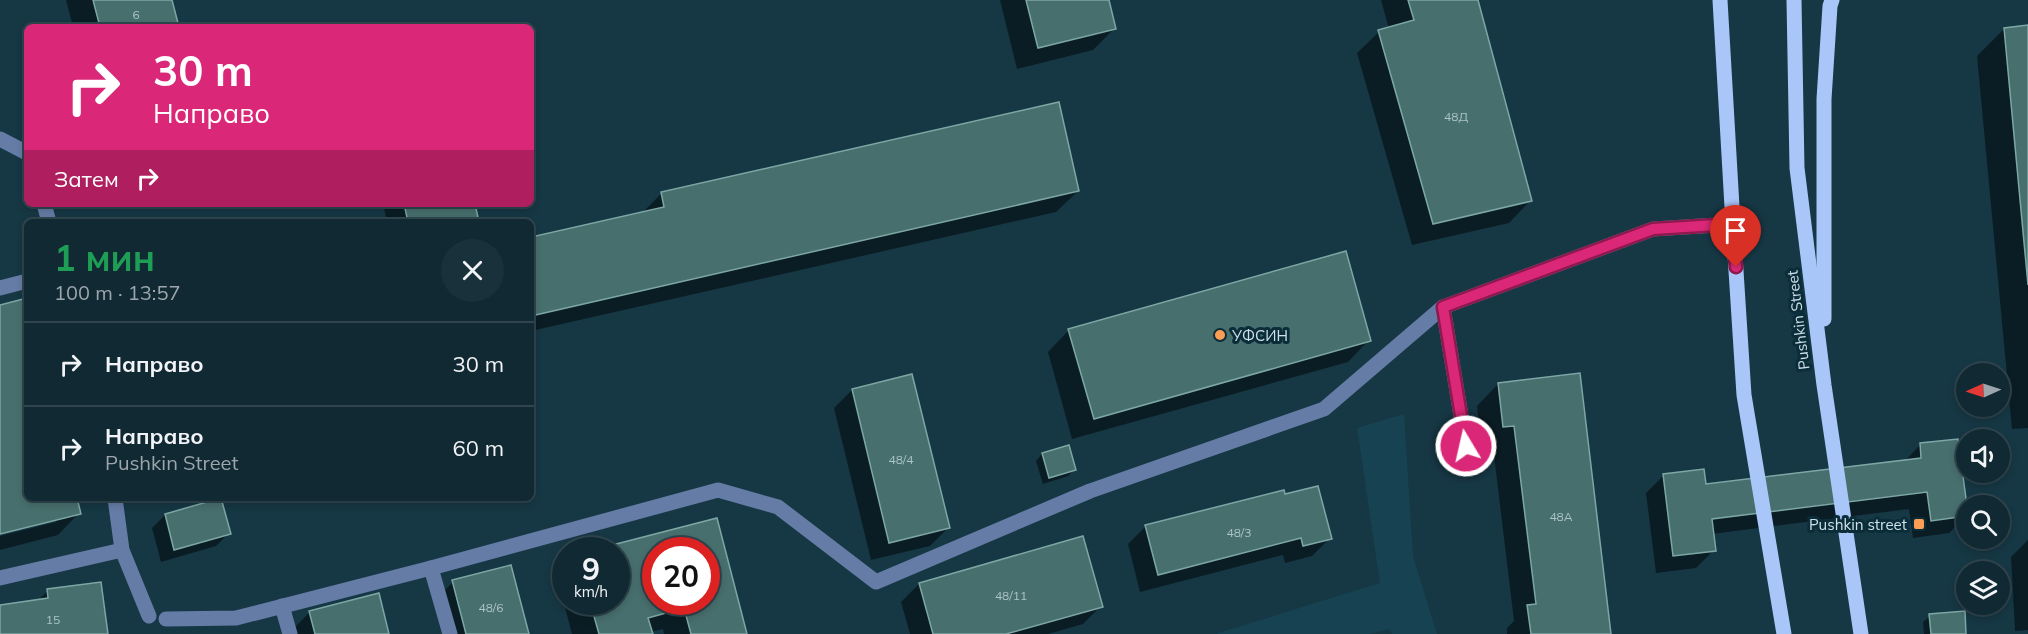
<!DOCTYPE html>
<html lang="ru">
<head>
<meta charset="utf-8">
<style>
  :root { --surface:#102933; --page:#19313b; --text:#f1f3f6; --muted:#9ca6ac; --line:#30454e }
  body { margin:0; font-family:Mulish,sans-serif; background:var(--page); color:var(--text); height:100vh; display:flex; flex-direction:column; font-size:22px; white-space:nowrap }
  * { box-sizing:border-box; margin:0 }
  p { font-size:20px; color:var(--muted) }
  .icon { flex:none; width:33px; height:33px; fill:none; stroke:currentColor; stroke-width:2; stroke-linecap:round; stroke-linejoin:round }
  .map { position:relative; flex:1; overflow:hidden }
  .panel { position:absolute; left:24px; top:219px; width:510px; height:282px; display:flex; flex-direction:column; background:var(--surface); border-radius:9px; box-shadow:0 3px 9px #0003,0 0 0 2px var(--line) }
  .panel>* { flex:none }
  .hud { position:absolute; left:24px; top:24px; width:510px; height:183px; border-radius:9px; box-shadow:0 3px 9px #0003,0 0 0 2px var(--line); background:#db2777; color:#fff; overflow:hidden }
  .needle { width:39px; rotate:267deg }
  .buttons { position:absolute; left:1956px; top:363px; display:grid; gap:12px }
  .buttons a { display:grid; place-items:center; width:54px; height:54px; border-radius:50%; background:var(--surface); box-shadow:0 3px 9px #0003,0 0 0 2px var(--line); font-size:30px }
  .speed { position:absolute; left:552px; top:537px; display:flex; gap:12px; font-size:30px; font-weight:700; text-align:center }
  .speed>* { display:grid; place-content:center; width:78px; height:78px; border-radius:50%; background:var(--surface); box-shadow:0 3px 9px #0003,0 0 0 2px var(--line); line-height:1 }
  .speed small { font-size:15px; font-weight:400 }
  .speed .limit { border:9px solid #d22; background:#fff; color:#111 }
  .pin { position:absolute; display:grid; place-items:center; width:51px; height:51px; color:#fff; margin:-62px -26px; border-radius:50% 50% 50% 0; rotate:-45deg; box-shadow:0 0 6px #0007 }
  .pin .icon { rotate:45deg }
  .me { position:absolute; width:66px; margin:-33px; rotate:351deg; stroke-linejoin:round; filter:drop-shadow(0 0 4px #0008) }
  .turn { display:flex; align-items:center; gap:21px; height:126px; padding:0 30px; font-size:27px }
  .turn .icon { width:78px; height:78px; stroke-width:2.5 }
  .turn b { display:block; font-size:42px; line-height:51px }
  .then { display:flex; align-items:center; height:57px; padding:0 30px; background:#0003; gap:12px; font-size:22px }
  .round { display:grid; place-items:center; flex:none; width:63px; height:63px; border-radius:32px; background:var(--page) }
  .overview { display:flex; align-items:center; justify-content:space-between; height:102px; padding:0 30px }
  h1 { font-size:36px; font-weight:700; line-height:45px; color:#1e9e55 }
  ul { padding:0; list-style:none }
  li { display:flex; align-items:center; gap:18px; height:84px; padding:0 30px; border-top:2px solid var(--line) }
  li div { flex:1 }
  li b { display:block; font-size:22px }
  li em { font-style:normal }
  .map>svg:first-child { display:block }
</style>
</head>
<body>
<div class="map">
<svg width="2028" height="634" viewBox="0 0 2028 634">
  <rect width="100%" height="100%" fill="#163744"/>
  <polygon fill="#174252" points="1404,414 1413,556 1437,634 1392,634 1389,629 1370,634 1215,634 1380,583 1357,428"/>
  <g fill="#0007" fill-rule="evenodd">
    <polygon points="66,0 171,0 177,27 73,27"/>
    <polygon points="1000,0 1108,0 1115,28 1093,50 1017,69"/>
    <polygon points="1381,0 1476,0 1530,201 1509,223 1412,245 1357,53 1379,32 1389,29"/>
    <polygon points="2028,27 2028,428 2012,429 1977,56 2004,29"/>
    <polygon points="1058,104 1078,191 1056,212 531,331 531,239 641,214 661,194"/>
    <polygon points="383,204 473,204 478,222 387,222"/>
    <polygon points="27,305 27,498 75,498 79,513 58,535 0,550 0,536 56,522 56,519 0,533 0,306"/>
    <polygon points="1069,330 1369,340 1348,362 1072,439 1048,352"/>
    <polygon points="1498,384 1609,634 1507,634 1507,628 1514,621 1493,447 1482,448 1477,406"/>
    <polygon points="852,390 948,528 930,546 871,560 834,408"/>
    <polygon points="1957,440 1966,516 1949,533 1913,538 1909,509 1712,534 1714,550 1696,568 1656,573 1646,493 1664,475 1705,486 1904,462 1920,445"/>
    <polygon points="1068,447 1075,469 1068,476 1043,484 1036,461 1042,454"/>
    <polygon points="1284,496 1330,538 1312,556 1285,563 1283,555 1140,592 1128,544 1146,526"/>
    <polygon points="220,500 229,533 216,546 161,562 152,528 165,515"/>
    <path d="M716,520l29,114h-81l-1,-5 -12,3v2h-79l-15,-57 9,-8v33h50v-52h-17zM656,550h50v52h-50z"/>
    <polygon points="2028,540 2028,630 2015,631 2011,557"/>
    <polygon points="453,582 528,634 444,634 435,600"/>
    <polygon points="919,584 1101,606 1083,624 1048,634 910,634 901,602"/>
    <polygon points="48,591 106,634 0,634 0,606 37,601"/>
    <polygon points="310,612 387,634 293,634 292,630"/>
    <polygon points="1930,616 1965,634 1924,634 1923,622"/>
  </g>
  <g fill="#476f6d" stroke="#7da7a5" stroke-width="1.5" fill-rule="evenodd">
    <polygon points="93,0 172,0 179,27 100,27"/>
    <polygon points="1026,0 1109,0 1116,29 1038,48"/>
    <polygon points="1408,0 1478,0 1532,201 1433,224 1378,30 1414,20"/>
    <polygon points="2028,25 2028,285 2004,28"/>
    <polygon points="1059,102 1079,191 531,316 531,237 664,207 661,192"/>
    <polygon points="404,204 475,204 479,222 408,222"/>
    <polygon points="1346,251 1371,341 1094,419 1068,329"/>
    <polygon points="27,298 27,498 77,498 81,514 0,534 0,305"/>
    <polygon points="1580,373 1611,634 1531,634 1527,605 1536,604 1514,426 1503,427 1498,383"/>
    <polygon points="912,374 950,528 889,543 852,389"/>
    <polygon points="1958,439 1967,506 1966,516 1931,521 1927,492 1712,519 1716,551 1673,556 1663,474 1704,469 1706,484 1921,458 1920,443"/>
    <polygon points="1069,445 1076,470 1049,478 1042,453"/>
    <polygon points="1318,486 1332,539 1303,546 1301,538 1158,575 1145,525 1284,490 1285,494"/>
    <polygon points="221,498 231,534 174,550 165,514"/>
    <path d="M717,518l30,116h-56l-7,-26 -36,10 5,16h-54l-9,-32h26v-52h-23zM656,550h50v52h-50z"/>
    <polygon points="1083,536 1103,607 1006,634 933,634 919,583"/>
    <polygon points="511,565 529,634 466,634 452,580"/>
    <polygon points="101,582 108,634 0,634 0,605 48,598 47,589"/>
    <polygon points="379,593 389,634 315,634 309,611"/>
    <polygon points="1965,611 1966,634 1931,634 1929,614"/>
  </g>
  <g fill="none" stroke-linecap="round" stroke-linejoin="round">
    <g stroke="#657ca6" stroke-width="15">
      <polyline points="0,139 27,153"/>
      <polyline points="44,204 49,222"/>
      <polyline points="0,288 27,281"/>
      <polyline points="1443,307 1466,446"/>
      <polyline points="115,498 122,550 149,616"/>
      <polyline points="431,568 450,634"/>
      <polyline points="0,578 122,550"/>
      <polyline points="282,606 290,634"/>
      <polyline points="166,619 236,618 431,568 718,490 778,507 876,582 1090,491 1324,409 1443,307 1653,229 1733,224"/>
    </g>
    <g stroke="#a9c6f9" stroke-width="15">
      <polyline points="1720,0 1733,224 1744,395 1784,634"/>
      <polyline points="1794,0 1797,168 1824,385 1861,634"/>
      <polyline points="1824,319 1824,99 1830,6 1832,0"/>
    </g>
  </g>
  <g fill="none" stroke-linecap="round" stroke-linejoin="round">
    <defs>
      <polyline id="route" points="1466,446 1443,307 1653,229 1732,224 1736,267"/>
    </defs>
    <use href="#route" stroke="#8e194d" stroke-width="15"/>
    <use href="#route" stroke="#db2777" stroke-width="10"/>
  </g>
  <g fill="#fc9d54" stroke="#0b2d3a" stroke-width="2">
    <circle cx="1220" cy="335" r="6"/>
    <rect x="1913" y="518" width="12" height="12" rx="3"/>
  </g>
  <g text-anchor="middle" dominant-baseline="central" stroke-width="6" stroke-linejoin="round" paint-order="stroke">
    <g font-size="12" fill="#acc4ca">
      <text x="136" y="14">6</text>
      <text x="1456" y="116">48Д</text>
      <text x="901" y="459">48/4</text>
      <text x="1561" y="516">48А</text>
      <text x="1239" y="532">48/3</text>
      <text x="1011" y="595">48/11</text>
      <text x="491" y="607">48/6</text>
      <text x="53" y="619">15</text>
    </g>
    <g font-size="15" fill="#cee0e9" stroke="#0b2d3a">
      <text transform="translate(1798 320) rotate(-97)">Pushkin Street</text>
    </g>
    <g font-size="15" fill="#cee0e9" stroke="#0b2d3a" text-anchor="start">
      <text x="1232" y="335">УФСИН</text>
      <text x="1907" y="524" text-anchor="end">Pushkin street</text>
    </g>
  </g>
</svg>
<div class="buttons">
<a><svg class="needle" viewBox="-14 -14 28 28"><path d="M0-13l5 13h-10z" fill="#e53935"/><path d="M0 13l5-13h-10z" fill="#9ca6ac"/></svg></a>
<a><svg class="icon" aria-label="sound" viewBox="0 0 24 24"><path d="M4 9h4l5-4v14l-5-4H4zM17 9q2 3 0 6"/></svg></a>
<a><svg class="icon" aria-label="search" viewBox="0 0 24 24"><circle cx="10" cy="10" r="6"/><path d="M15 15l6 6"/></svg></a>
<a><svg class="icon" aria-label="layers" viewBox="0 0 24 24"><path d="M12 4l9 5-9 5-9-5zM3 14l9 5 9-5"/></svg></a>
</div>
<div class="speed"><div>9<small>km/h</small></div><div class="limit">20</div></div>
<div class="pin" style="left:1736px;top:267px;background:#d93025"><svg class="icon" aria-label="arrive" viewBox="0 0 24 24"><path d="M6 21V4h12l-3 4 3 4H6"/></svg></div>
<svg class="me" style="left:1466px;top:446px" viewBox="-20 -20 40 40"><circle r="17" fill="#db2777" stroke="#fff" stroke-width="3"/><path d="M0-11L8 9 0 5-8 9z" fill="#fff"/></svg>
<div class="hud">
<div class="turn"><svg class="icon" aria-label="right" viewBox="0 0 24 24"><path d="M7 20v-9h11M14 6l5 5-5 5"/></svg><div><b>30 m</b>Направо</div></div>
<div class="then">Затем<svg class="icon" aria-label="right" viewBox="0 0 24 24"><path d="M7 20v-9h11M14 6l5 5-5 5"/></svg></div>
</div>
<section class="panel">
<div class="overview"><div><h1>1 мин</h1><p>100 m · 13:57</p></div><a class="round"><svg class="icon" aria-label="close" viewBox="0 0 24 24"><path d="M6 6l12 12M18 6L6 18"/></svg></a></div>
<ul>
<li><svg class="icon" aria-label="right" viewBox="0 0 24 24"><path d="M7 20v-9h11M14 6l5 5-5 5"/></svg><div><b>Направо</b></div><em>30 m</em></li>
<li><svg class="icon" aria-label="right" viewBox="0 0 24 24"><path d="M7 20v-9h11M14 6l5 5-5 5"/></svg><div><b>Направо</b><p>Pushkin Street</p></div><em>60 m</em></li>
</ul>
</section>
</div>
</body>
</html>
